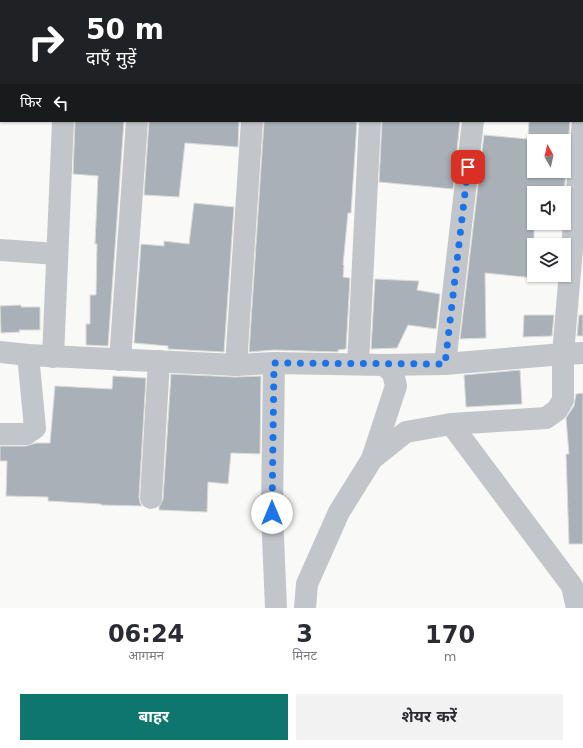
<!DOCTYPE html>
<html lang="hi">
<head>
<meta charset="utf-8">
<style>
  :root { --surface:#fff; --page:#f2f2f3; --text:#2b2b33; --muted:#7c7c81; --accent:#0f766e }
  body { margin:0; font-family:"DejaVu Sans","Noto Sans Devanagari",sans-serif; background:var(--page); color:var(--text); height:100vh; display:flex; flex-direction:column; font-size:15px; white-space:nowrap }
  * { box-sizing:border-box; margin:0 }
  p { font-size:13px; color:var(--muted) }
  .icon { flex:none; width:22px; height:22px; fill:none; stroke:currentColor; stroke-width:2; stroke-linecap:round; stroke-linejoin:round }
  .map { position:relative; height:608px; overflow:hidden }
  .side { display:flex; flex-direction:column; background:var(--surface); flex:1 }
  .side>* { flex:none }
  .hud { position:absolute; left:0px; top:0px; width:583px; height:122px; box-shadow:0 1px 3px #0004; background:#202124; color:#fff; overflow:hidden }
  .needle { width:26px; rotate:352deg }
  .tools { position:absolute; left:527px; top:134px; display:grid; gap:8px }
  .tools a { display:grid; place-items:center; width:44px; height:44px; border-radius:0px; background:var(--surface); box-shadow:0 1px 3px #0004; font-size:20px }
  .pin { position:absolute; display:grid; place-items:center; width:34px; height:34px; color:#fff; margin:-17px; border-radius:8px; box-shadow:0 2px 6px #0006 }
  .me { position:absolute; width:44px; margin:-22px; rotate:0deg; stroke-linejoin:round; filter:drop-shadow(0 0 3px #0008) }
  .turn { display:flex; align-items:center; gap:14px; height:84px; padding:0 20px; font-size:18px }
  .turn .icon { width:52px; height:52px; stroke-width:2.5 }
  .turn b { display:block; font-size:28px; line-height:34px }
  .then { display:flex; align-items:center; height:38px; padding:0 20px; background:#0003; gap:8px; font-size:15px }
  .eta { display:flex; justify-content:space-evenly; align-items:center; height:68px; text-align:center }
  .eta b { font-size:24px; font-weight:700; line-height:28px }
  .primary-button { display:flex; gap:8px; margin-top:auto; padding:8px 20px }
  .primary-button a { flex:1; height:46px; border-radius:0px; background:var(--accent); color:#fff; font-size:16px; font-weight:700; line-height:46px; text-align:center }
  .primary-button a+a { background:var(--page); color:var(--text) }
  .map>svg:first-child { display:block }
</style>
</head>
<body>
<div class="map">
<svg width="583" height="608" viewBox="0 0 583 608">
  <rect width="100%" height="100%" fill="#f9f9f7"/>
  <g fill="#a9b1b8" stroke="#dbdbd9" fill-rule="evenodd">
    <polygon points="75,121 124,121 108,346 86,345 86,324 90,324 90,295 96,295 97,244 95,244 98,176 73,174"/>
    <polygon points="149,121 239,121 238,147 185,143 179,197 144,195"/>
    <polygon points="264,121 344,121 357,122 351,213 348,213 343,265 344,265 343,277 350,278 346,349 338,350 338,352 274,350 249,352"/>
    <polygon points="382,121 460,121 453,189 379,182"/>
    <path d="M529,121h41l-6,73v-1h-30v85l-49,-5 1,65 -26,1 24,-204 44,4zM534,141h30v30h-30z"/>
    <polygon points="194,203 234,207 224,352 168,349 168,346 134,343 141,244 164,246 164,241 189,244"/>
    <polygon points="375,279 419,281 417,290 440,294 436,329 408,325 397,348 371,349"/>
    <polygon points="21,305 21,307 40,307 40,330 19,330 20,332 1,333 0,306"/>
    <polygon points="524,315 554,315 552,336 523,337"/>
    <polygon points="579,315 583,315 583,336 577,336"/>
    <polygon points="520,370 522,404 466,407 464,375"/>
    <polygon points="171,374 235,377 261,376 260,454 231,453 228,484 208,482 207,512 159,510 159,507 163,499"/>
    <polygon points="113,376 146,378 139,497 140,503 142,506 101,505 101,504 48,501 48,497 6,496 7,461 0,461 0,446 26,446 36,443 50,443 55,386 112,389"/>
    <polygon points="583,393 583,544 569,544 566,454 569,454 566,418 574,406 576,394"/>
  </g>
  <g fill="none" stroke-linecap="round" stroke-linejoin="round">
    <g stroke="#c2c6cb" stroke-width="22">
      <polyline points="75,1 75,0"/>
      <polyline points="210,1 212,0"/>
      <polyline points="260,1 261,0"/>
      <polyline points="317,1 317,0"/>
      <polyline points="375,1 375,0"/>
      <polyline points="422,1 422,0"/>
      <polyline points="487,1 487,0"/>
      <polyline points="0,10 1,10"/>
      <polyline points="0,250 57,254"/>
      <polyline points="0,352 28,355 236,365 274,363 384,365 393,373 396,386 372,459 339,512 307,584 305,608"/>
      <polyline points="53,357 63,121"/>
      <polyline points="120,360 137,121"/>
      <polyline points="274,363 272,513 276,608"/>
      <polyline points="358,364 370,121"/>
      <polyline points="445,364 473,121"/>
      <polyline points="236,365 252,121"/>
      <polyline points="384,365 445,364 563,354 583,353"/>
      <polyline points="451,424 572,586 577,608"/>
      <polyline points="0,434 26,434 35,428 28,355"/>
      <polyline points="372,459 406,432 451,424 546,418 557,410 563,400 563,354 583,118"/>
      <polyline points="151,498 159,361"/>
    </g>
  </g>
  <g fill="none" stroke-linecap="round" stroke-linejoin="round">
    <polyline stroke="#1a73e8" stroke-width="7" stroke-dasharray="0 12.6" points="272,513 274,363 445,364 468,167"/>
  </g>
</svg>
<div class="tools">
<a><svg class="needle" viewBox="-14 -14 28 28"><path d="M0-13l5 13h-10z" fill="#e53935"/><path d="M0 13l5-13h-10z" fill="#7c7c81"/></svg></a>
<a><svg class="icon" aria-label="sound" viewBox="0 0 24 24"><path d="M4 9h4l5-4v14l-5-4H4zM17 9q2 3 0 6"/></svg></a>
<a><svg class="icon" aria-label="layers" viewBox="0 0 24 24"><path d="M12 4l9 5-9 5-9-5zM3 14l9 5 9-5"/></svg></a>
</div>
<div class="pin" style="left:468px;top:167px;background:#d93025"><svg class="icon" aria-label="arrive" viewBox="0 0 24 24"><path d="M6 21V4h12l-3 4 3 4H6"/></svg></div>
<svg class="me" style="left:272px;top:513px" viewBox="-20 -20 40 40"><circle r="19" fill="#fff"/><path d="M0-13L10 11 0 6-10 11z" fill="#1a73e8"/></svg>
<div class="hud">
<div class="turn"><svg class="icon" aria-label="right" viewBox="0 0 24 24"><path d="M7 20v-9h11M14 6l5 5-5 5"/></svg><div><b>50 m</b>दाएँ मुड़ें</div></div>
<div class="then">फिर<svg class="icon" aria-label="left" viewBox="0 0 24 24"><path d="M17 20v-9H6M10 6l-5 5 5 5"/></svg></div>
</div>
</div>
<section class="side">
<div class="eta">
<div><b>06:24</b><p>आगमन</p></div>
<div><b>3</b><p>मिनट</p></div>
<div><b>170</b><p>m</p></div>
</div>
<div class="primary-button"><a>बाहर</a><a>शेयर करें</a></div>
</section>
</body>
</html>
